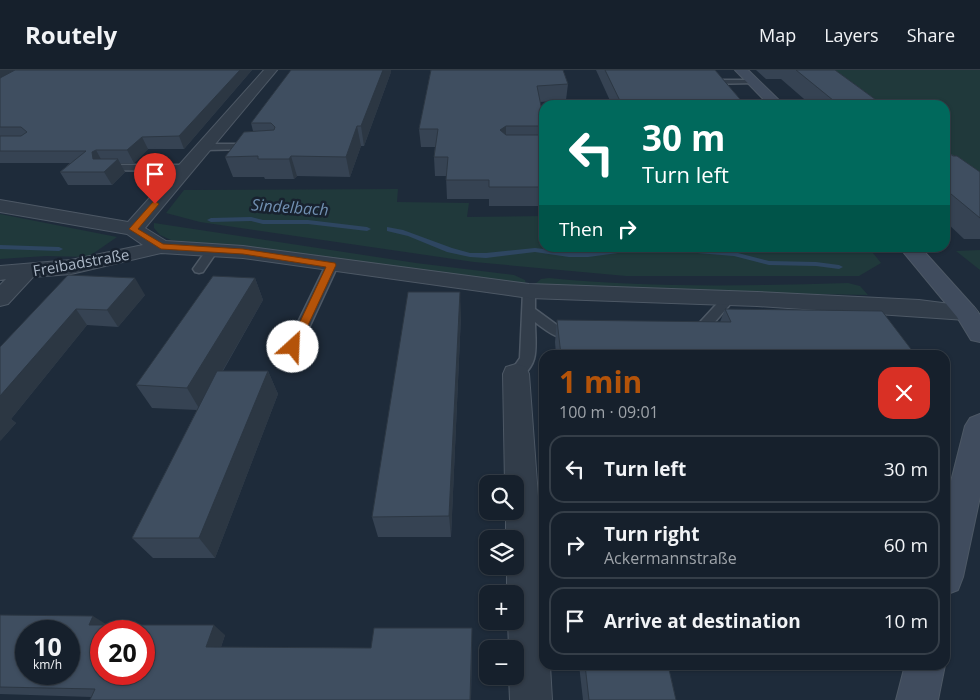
<!DOCTYPE html>
<html lang="en">
<head>
<meta charset="utf-8">
<style>
  :root { --surface:#16202c; --page:#1f2834; --text:#f1f3f6; --muted:#9ea3a9; --line:#353e48; --accent:#b45309 }
  body { margin:0; font-family:"Open Sans",sans-serif; background:var(--page); color:var(--text); height:100vh; display:flex; flex-direction:column; font-size:19px; white-space:nowrap }
  * { box-sizing:border-box; margin:0 }
  p { font-size:16px; color:var(--muted) }
  .icon { flex:none; width:28px; height:28px; fill:none; stroke:currentColor; stroke-width:2; stroke-linecap:round; stroke-linejoin:round }
  .map { position:relative; flex:1; overflow:hidden }
  .panel { position:absolute; left:539px; top:280px; width:411px; height:320px; display:flex; flex-direction:column; background:var(--surface); border-radius:15px; box-shadow:0 1px 4px #0004,0 0 0 1px var(--line) }
  .panel>* { flex:none }
  .guide { position:absolute; left:539px; top:30px; width:411px; height:152px; border-radius:15px; box-shadow:0 1px 4px #0004,0 0 0 1px var(--line); background:#00695c; color:#fff; overflow:hidden }
  .fabs { position:absolute; left:479px; top:405px; display:grid; gap:10px }
  .fabs a { display:grid; place-items:center; width:45px; height:45px; border-radius:10px; background:var(--surface); box-shadow:0 1px 4px #0004,0 0 0 1px var(--line); font-size:25px }
  .speed { position:absolute; left:15px; top:550px; display:flex; gap:10px; font-size:25px; font-weight:700; text-align:center }
  .speed>* { display:grid; place-content:center; width:65px; height:65px; border-radius:50%; background:var(--surface); box-shadow:0 1px 4px #0004,0 0 0 1px var(--line); line-height:1 }
  .speed small { font-size:12px; font-weight:400 }
  .speed .limit { border:8px solid #d22; background:#fff; color:#111 }
  .pin { position:absolute; display:grid; place-items:center; width:42px; height:42px; color:#fff; margin:-51px -21px; border-radius:50% 50% 50% 0; rotate:-45deg; box-shadow:0 0 5px #0007 }
  .pin .icon { rotate:45deg }
  .me { position:absolute; width:55px; margin:-28px; rotate:25deg; stroke-linejoin:round; filter:drop-shadow(0 0 4px #0008) }
  .turn { display:flex; align-items:center; gap:18px; height:105px; padding:0 20px; font-size:22px }
  .turn .icon { width:65px; height:65px; stroke-width:2.5 }
  .turn b { display:block; font-size:35px; line-height:42px }
  .then { display:flex; align-items:center; height:48px; padding:0 20px; background:#0003; gap:10px; font-size:19px }
  .round { display:grid; place-items:center; flex:none; width:52px; height:52px; border-radius:15px; background:var(--page) }
  .summary { display:flex; align-items:center; justify-content:space-between; height:85px; padding:0 20px }
  h1 { font-size:30px; font-weight:700; line-height:38px; color:var(--accent) }
  ul { padding:0; list-style:none }
  li { display:flex; align-items:center; gap:15px; height:68px; margin:0 10px 8px; padding:0 10px; border:2px solid var(--line); border-radius:15px }
  li div { flex:1 }
  li b { display:block; font-size:19px }
  li em { font-style:normal }
  header { display:flex; align-items:center; gap:30px; box-sizing:border-box; height:70px; padding:0 25px; background:var(--surface); border-bottom:1px solid var(--line) }
  header strong { font-size:24px }
  nav { display:flex; gap:28px; margin-inline-start:auto; font-size:18px }
  .map>svg:first-child { display:block }
</style>
</head>
<body>
<header>
<strong>Routely</strong>
<nav><a>Map</a><a>Layers</a><a>Share</a></nav>
</header>
<div class="map">
<svg width="980" height="630" viewBox="0 0 980 630">
  <rect width="100%" height="100%" fill="#1e2b3a"/>
  <g fill="#20393b">
    <polygon points="831,0 980,0 980,114 945,87 945,35 877,35"/>
    <polygon points="398,119 397,132 469,133 467,147 544,146 544,178 869,178 881,193 859,206 626,206 474,192 200,152 166,143 184,120"/>
    <polygon points="0,144 117,167 88,187 46,186 0,189"/>
    <polygon points="154,153 416,193 514,205 525,210 526,214 282,181 171,170 160,165 154,158"/>
    <polygon points="980,180 980,200 956,181"/>
    <path d="M549,208c99,10 199,8 299,5l12,3 8,9 -153,-3 -180,-8 6,-5z"/>
  </g>
  <g fill="none" stroke-linecap="round" stroke-linejoin="round">
    <g fill="#2e4661" fill-rule="evenodd">
      <polygon points="251,147 263,150 308,150 367,157 371,159 367,161 308,154 263,154 251,151 211,152 207,150 211,148"/>
      <polygon points="387,157 403,160 452,178 470,183 486,183 535,178 578,183 631,178 676,178 734,182 769,191 816,192 839,195 843,197 839,199 816,196 769,195 734,186 648,179 588,187 569,187 535,182 486,188 470,187 447,182 408,166 387,161"/>
      <polygon points="0,175 59,177 63,179 59,181 0,179"/>
    </g>
    <defs>
      <g id="service">
        <polygon points="754,10 758,12 756,13 705,14 701,12 705,10"/>
        <polygon points="251,74 255,77 254,79 204,80 200,77 204,74"/>
        <polygon points="103,95 186,95 191,98 186,101 100,100 100,96"/>
        <polygon points="212,177 218,180 203,202 199,203 195,202 193,199 208,178"/>
        <polygon points="332,191 338,195 300,277 298,280 288,280 286,277 326,195"/>
        <path d="M529,217l6,4v18l26,19 18,2 2,3 -2,3c-19,6 -30,-3 -44,-14 0,11 2,27 -1,37 -3,10 -13,22 -23,19l-2,-4 11,-16 3,-67z"/>
        <polygon points="729,224 733,225 735,228 733,231 700,269 690,269 688,266 690,263 725,225"/>
      </g>
      <g id="minor">
        <polygon points="264,0 277,0 145,158 166,171 243,176 529,214 757,222 919,230 974,237 978,242 974,247 966,250 757,236 529,228 243,188 161,183 71,204 33,207 8,234 0,236 0,215 6,209 0,210 0,196 71,190 143,175 127,164 0,142 0,130 128,152"/>
        <polygon points="516,294 526,297 529,304 544,508 544,595 550,595 552,630 510,630 509,606 515,606 515,579 509,579 508,551 515,551 515,524 507,524 507,496 515,496 515,469 506,469 506,441 515,441 515,414 505,414 503,304 506,297"/>
      </g>
      <g id="secondary">
        <polygon points="735,0 748,0 784,35 769,35"/>
        <polygon points="900,178 921,178 974,237 980,245 980,272 971,270 957,247"/>
        <polygon points="980,344 980,427 963,507 958,520 945,525 945,435 965,356 970,348"/>
        <polygon points="945,594 945,595 938,630 896,630 905,595"/>
      </g>
    </defs>
    <use href="#service" stroke="#4d5865" stroke-width="3"/>
    <use href="#minor" stroke="#4d5865" stroke-width="2"/>
    <use href="#secondary" stroke="#4d5865" stroke-width="2"/>
    <use href="#service" fill="#323d4a" fill-rule="evenodd"/>
    <use href="#minor" fill="#323d4a" fill-rule="evenodd"/>
    <use href="#secondary" fill="#404c5e" fill-rule="evenodd"/>
  </g>
  <g fill="#364353">
    <polygon points="0,0 252,0 184,79 148,79 134,93 120,93 125,102 112,115 68,115 60,102 70,93 0,93"/>
    <polygon points="431,0 568,14 566,30 540,32 544,51 544,136 489,136 489,129 447,129 446,106 435,106 434,87 435,77 421,77 419,59"/>
    <polygon points="596,0 715,0 745,35 612,35"/>
    <polygon points="756,0 835,0 883,35 811,35 781,9 766,9"/>
    <polygon points="391,2 364,76 361,76 350,107 297,106 294,109 265,109 264,107 233,107 225,87 253,61 251,53"/>
    <polygon points="945,80 980,102 980,169 964,169 945,151"/>
    <polygon points="68,205 145,225 118,257 87,255 11,349 16,353 0,371"/>
    <polygon points="255,208 263,230 223,301 268,301 278,324 215,488 153,488 132,468 197,340 152,338 136,315"/>
    <polygon points="725,239 914,283 912,285 556,285 555,272 557,250 720,252"/>
    <polygon points="461,245 451,467 378,467 372,447"/>
    <polygon points="0,545 225,565 221,577 371,578 472,558 472,568 471,630 90,630 91,627 0,624"/>
    <polygon points="579,595 668,595 676,630 583,630"/>
  </g>
  <g fill="#2c3743">
    <polygon points="0,0 17,0 0,10"/>
    <polygon points="240,0 252,0 184,79 179,66"/>
    <polygon points="383,0 391,0 391,2 364,76 361,56"/>
    <polygon points="357,56 361,76 350,107 346,87"/>
    <polygon points="506,56 506,73 500,60"/>
    <polygon points="142,67 148,79 134,93 127,80"/>
    <polygon points="96,80 103,93 93,89 92,82"/>
    <polygon points="291,86 297,106 294,109 289,89"/>
    <polygon points="118,89 125,102 112,115 104,102"/>
    <polygon points="135,208 145,225 118,257 107,240"/>
    <polygon points="255,208 263,230 200,340 187,318"/>
    <polygon points="460,222 461,245 451,467 449,446"/>
    <polygon points="76,239 87,255 11,349 16,353 0,371 0,326"/>
    <polygon points="268,301 278,324 215,488 199,468"/>
    <polygon points="93,546 109,556 89,555"/>
    <polygon points="214,555 225,565 218,586 206,577"/>
    <polygon points="472,558 472,568 471,630 470,630"/>
  </g>
  <g fill="#3f4e60" stroke="#2c3743" fill-rule="evenodd">
    <polygon points="15,0 240,0 179,66 142,67 127,80 96,80 92,82 93,89 118,89 104,102 60,102 86,81 0,81 0,66 21,66 27,62 21,57 0,57 0,8"/>
    <polygon points="291,0 383,0 361,56 357,56 346,87 291,86 289,89 258,89 258,86 225,87 244,62 274,60 275,57 271,53 251,53"/>
    <polygon points="431,0 563,0 568,14 537,16 544,51 544,56 506,56 500,60 506,65 544,65 544,117 489,117 489,110 446,110 448,87 434,87 438,59 419,59"/>
    <polygon points="605,0 715,0 745,35 622,35"/>
    <polygon points="796,0 835,0 883,35 839,35"/>
    <polygon points="945,80 953,86 957,86 980,102 980,148 945,119"/>
    <polygon points="68,205 135,208 107,240 76,239 0,326 0,277"/>
    <polygon points="213,206 255,208 187,318 136,315"/>
    <polygon points="408,222 460,222 449,446 372,447"/>
    <polygon points="725,239 882,241 914,283 743,281 745,285 561,285 557,250 731,252"/>
    <polygon points="217,301 268,301 199,468 132,468"/>
    <path d="M0,545l93,1 -4,9h125l-8,22 165,1 3,-20h98l-2,72h-380l5,-11 -95,-2zM26,561h43v43h-43zM101,561h43v43h-43z"/>
    <polygon points="585,595 668,595 676,630 589,630"/>
  </g>
  <polygon fill="#b45309" stroke="#753606" points="155,131 159,134 138,159 163,174 243,179 335,193 336,195 297,279 289,279 288,277 326,197 243,184 161,179 129,159 153,132"/>
  <g text-anchor="middle" dominant-baseline="central" stroke-width="5" stroke-linejoin="round" paint-order="stroke">
    <g font-size="15" fill="#acb8c7" stroke="#18222f">
      <text transform="translate(81 192) rotate(-10)">Freibadstraße</text>
    </g>
    <g font-size="16" font-style="italic" fill="#7190b2" stroke="#18222f">
      <text transform="translate(290 137) rotate(4)">Sindelbach</text>
    </g>
  </g>
</svg>
<div class="fabs">
<a><svg class="icon" aria-label="search" viewBox="0 0 24 24"><circle cx="10" cy="10" r="6"/><path d="M15 15l6 6"/></svg></a>
<a><svg class="icon" aria-label="layers" viewBox="0 0 24 24"><path d="M12 4l9 5-9 5-9-5zM3 14l9 5 9-5"/></svg></a>
<a>+</a>
<a>−</a>
</div>
<div class="speed"><div>10<small>km/h</small></div><div class="limit">20</div></div>
<div class="pin" style="left:155px;top:134px;background:#d93025"><svg class="icon" aria-label="arrive" viewBox="0 0 24 24"><path d="M6 21V4h12l-3 4 3 4H6"/></svg></div>
<svg class="me" style="left:293px;top:277px" viewBox="-20 -20 40 40"><circle r="19" fill="#fff"/><path d="M0-13L10 11 0 6-10 11z" fill="#b45309"/></svg>
<div class="guide">
<div class="turn"><svg class="icon" aria-label="left" viewBox="0 0 24 24"><path d="M17 20v-9H6M10 6l-5 5 5 5"/></svg><div><b>30 m</b>Turn left</div></div>
<div class="then">Then<svg class="icon" aria-label="right" viewBox="0 0 24 24"><path d="M7 20v-9h11M14 6l5 5-5 5"/></svg></div>
</div>
<section class="panel">
<div class="summary"><div><h1>1 min</h1><p>100 m · 09:01</p></div><a class="round" style="background:#d93025;color:#fff"><svg class="icon" aria-label="close" viewBox="0 0 24 24"><path d="M6 6l12 12M18 6L6 18"/></svg></a></div>
<ul>
<li><svg class="icon" aria-label="left" viewBox="0 0 24 24"><path d="M17 20v-9H6M10 6l-5 5 5 5"/></svg><div><b>Turn left</b></div><em>30 m</em></li>
<li><svg class="icon" aria-label="right" viewBox="0 0 24 24"><path d="M7 20v-9h11M14 6l5 5-5 5"/></svg><div><b>Turn right</b><p>Ackermannstraße</p></div><em>60 m</em></li>
<li><svg class="icon" aria-label="arrive" viewBox="0 0 24 24"><path d="M6 21V4h12l-3 4 3 4H6"/></svg><div><b>Arrive at destination</b></div><em>10 m</em></li>
</ul>
</section>
</div>
</body>
</html>
